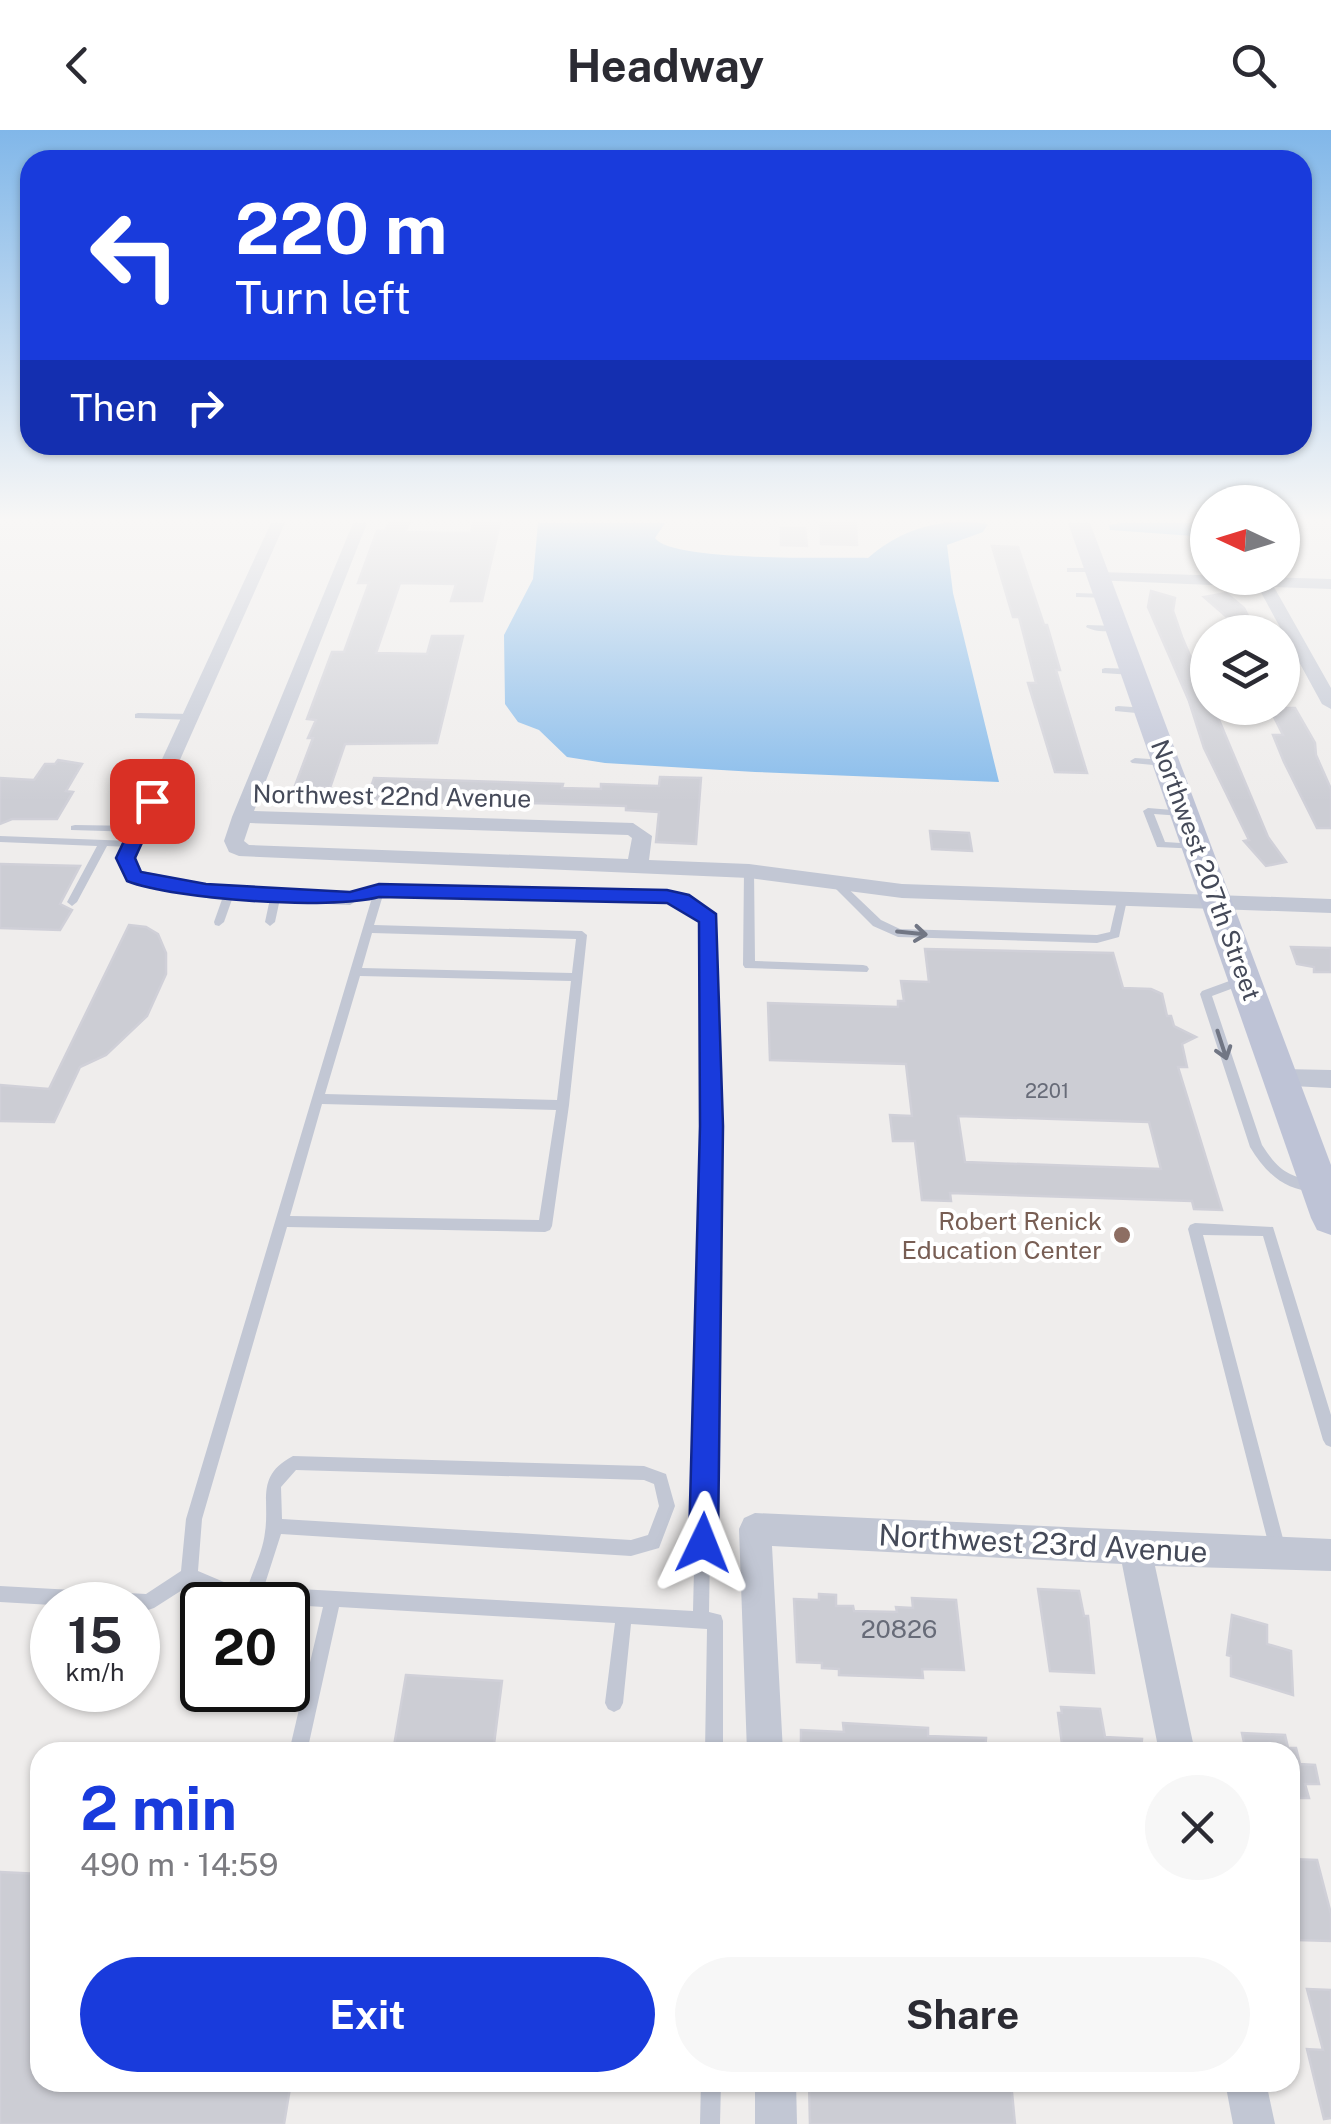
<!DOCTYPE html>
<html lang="en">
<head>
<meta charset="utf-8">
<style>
  :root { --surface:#fff; --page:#f7f7f7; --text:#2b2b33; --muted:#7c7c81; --accent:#193bdc }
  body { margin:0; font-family:"Public Sans",sans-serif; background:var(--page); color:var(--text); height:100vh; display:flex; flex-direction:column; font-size:38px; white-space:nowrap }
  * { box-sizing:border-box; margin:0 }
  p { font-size:32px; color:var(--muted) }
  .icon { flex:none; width:55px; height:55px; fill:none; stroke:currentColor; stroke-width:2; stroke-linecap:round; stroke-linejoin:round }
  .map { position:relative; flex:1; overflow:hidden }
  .panel { position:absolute; left:30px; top:1612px; width:1270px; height:350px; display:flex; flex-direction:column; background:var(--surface); border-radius:30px; box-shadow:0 2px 8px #0004 }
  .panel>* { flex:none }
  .top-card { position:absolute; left:20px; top:20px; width:1292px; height:305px; border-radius:30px; box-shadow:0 2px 8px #0004; background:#193bdc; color:#fff; overflow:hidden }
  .needle { width:65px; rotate:274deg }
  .controls { position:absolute; left:1190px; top:355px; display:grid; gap:20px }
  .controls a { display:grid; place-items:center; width:110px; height:110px; border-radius:50%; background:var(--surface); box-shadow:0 2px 8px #0004; font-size:50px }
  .speed { position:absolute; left:30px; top:1452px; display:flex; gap:20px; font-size:50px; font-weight:700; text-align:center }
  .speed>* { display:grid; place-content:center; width:130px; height:130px; border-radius:50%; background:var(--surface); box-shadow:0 2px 8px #0004; line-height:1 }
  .speed small { font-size:25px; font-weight:400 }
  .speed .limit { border:5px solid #111; border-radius:15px; background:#fff; color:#111 }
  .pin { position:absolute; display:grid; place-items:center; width:85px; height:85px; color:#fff; margin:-42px; border-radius:20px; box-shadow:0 5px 15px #0006 }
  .me { position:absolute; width:110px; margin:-55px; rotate:2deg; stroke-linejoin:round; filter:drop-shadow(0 0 8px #0008) }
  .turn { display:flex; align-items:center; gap:35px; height:210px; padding:0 50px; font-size:45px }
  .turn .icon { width:130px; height:130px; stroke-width:2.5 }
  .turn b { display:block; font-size:70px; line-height:85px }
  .then { display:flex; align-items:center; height:95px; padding:0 50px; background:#0003; gap:20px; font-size:38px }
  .round { display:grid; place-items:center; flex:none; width:105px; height:105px; border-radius:52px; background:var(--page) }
  .headline { display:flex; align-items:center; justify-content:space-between; height:170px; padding:0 50px }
  h1 { font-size:60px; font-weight:700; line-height:75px; color:var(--accent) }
  .cta { display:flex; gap:20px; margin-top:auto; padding:20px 50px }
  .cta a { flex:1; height:115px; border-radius:60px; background:var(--accent); color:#fff; font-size:40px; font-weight:700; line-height:115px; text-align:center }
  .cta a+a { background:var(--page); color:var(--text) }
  header { display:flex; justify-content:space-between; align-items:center; height:130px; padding:0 50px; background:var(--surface); font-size:45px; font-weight:700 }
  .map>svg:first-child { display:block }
</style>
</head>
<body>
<header><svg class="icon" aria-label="back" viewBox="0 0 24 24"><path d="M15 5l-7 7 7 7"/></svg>Headway<svg class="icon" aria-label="search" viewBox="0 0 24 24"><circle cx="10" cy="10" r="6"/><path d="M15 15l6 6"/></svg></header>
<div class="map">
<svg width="1331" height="1994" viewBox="0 0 1331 1994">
  <rect width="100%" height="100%" fill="#efedec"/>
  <g fill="#86bbeb">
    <path d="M538,393h127l-10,15c16,24 177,19 213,20 34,-30 75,-41 120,-34l-5,8 -36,13 6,48 46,189 -244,-10 -150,-9 -38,-6 -28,-27 -21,-8 -13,-18 -1,-69 29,-56z"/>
    <polygon points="1121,393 1207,393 1207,407 1110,400 1109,395"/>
  </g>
  <g fill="#cccdd4" stroke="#d0d0d8" stroke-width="2.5" fill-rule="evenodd">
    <polygon points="389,393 409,393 405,402 471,403 473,393 500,393 482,471 451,471 456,454 400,453 376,523 427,524 432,506 463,506 437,613 345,614 330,658 320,657 315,669 290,669 313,608 308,608 316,590 307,589 332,522 344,522 369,453 358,453 377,401 385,401"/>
    <polygon points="821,393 856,393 857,415 821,414"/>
    <polygon points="781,398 805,398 807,416 781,415"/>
    <polygon points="992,416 1018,417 1044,495 1047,495 1060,540 1056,540 1087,643 1055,642 1028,553 1036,553 1019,487 1013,487"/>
    <polygon points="1151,461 1175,468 1173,481 1182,507 1197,542 1208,543 1208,553 1204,555 1208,578 1214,578 1268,707 1286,732 1266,736 1244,711 1249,710 1204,618 1189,571 1148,477"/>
    <polygon points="1226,463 1244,478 1256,502 1244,502 1204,467"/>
    <polygon points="1277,578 1295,578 1315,613 1316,625 1331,659 1331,698 1317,698 1284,632 1273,605 1283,605 1273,585 1279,585"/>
    <polygon points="58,630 82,634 66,661 73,662 57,689 12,689 0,694 0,648 34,650 45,634 55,634"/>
    <polygon points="660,647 701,648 696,714 656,712 659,682 626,680 626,676 530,673 529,677 367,669 374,648 563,654 562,658 601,659 601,654 659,656"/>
    <polygon points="930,701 969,703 972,721 932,719"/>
    <polygon points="0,734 80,736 60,774 72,780 60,800 0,798"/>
    <polygon points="129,795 146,797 158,804 166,823 166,844 147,886 106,925 80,937 54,992 0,991 0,955 49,959"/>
    <polygon points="1291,817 1331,818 1331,842 1314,842 1314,837 1297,834"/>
    <path d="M925,819l188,4 10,35 28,1 11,5 5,22h4l3,10 22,11 -14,7 5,23h-9l44,143 -28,-1 -2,-8 -242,-8 1,8 -29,-1 -7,-59h-22l-3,-26 22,1 -6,-52 -136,-4 -2,-57 130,4v-6h6l-3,-20 28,1zM958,986l191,6 12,47 -196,-7z"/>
    <polygon points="1038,1459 1079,1461 1084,1486 1088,1486 1094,1543 1050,1541"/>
    <polygon points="819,1464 836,1465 836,1476 853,1476 854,1481 897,1482 896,1477 913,1478 912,1468 956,1470 964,1540 922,1539 923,1548 839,1545 839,1539 822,1538 822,1533 797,1532 794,1469 819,1470"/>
    <polygon points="1232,1485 1267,1495 1267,1514 1291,1521 1293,1565 1231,1546 1231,1526 1227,1525"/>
    <polygon points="406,1545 502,1551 493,1622 393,1622"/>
    <polygon points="1061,1577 1100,1579 1105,1607 1142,1609 1141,1622 1063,1622 1058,1583 1062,1583"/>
    <polygon points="843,1593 928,1598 928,1606 986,1608 985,1622 801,1622 801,1600 844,1602"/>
    <polygon points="1242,1603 1285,1605 1289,1622 1246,1622"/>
    <polygon points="1290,1618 1296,1618 1300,1634 1315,1635 1319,1654 1305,1654 1309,1668 1290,1668"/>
    <polygon points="1290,1729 1317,1730 1331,1784 1331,1811 1298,1810 1290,1783"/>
    <polygon points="0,1742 40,1744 40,1952 291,1952 284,1994 0,1994"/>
    <polygon points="1307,1859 1331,1860 1331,1988 1324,1989 1307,1919 1323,1920"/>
    <polygon points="809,1952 1011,1952 1015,1994 810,1994"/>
  </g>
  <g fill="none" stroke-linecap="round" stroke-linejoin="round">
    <g fill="#c2c7d4" fill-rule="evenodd">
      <polygon points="1067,438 1096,438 1100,440 1096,442 1067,442"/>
      <polygon points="1076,463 1105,464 1109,466 1105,468 1079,467 1076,467"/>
      <path d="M1087,495l30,1 4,2c-8,5 -27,4 -35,-1z"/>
      <polygon points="1105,538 1133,539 1137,542 1133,545 1102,543 1102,539"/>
      <polygon points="1118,576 1147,578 1152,581 1147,584 1115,581 1115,577"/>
      <polygon points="138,583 193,584 198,587 193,590 135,588 135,584"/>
      <polygon points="1135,628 1164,630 1169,633 1164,636 1132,633 1130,631"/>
      <polygon points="1148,678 1185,681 1187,683 1182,686 1154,684 1165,712 1196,714 1200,715 1200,719 1157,717 1143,681"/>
      <polygon points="75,695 138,696 143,699 138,702 71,700 71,696"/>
      <polygon points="0,706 131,711 136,714 131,717 107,716 77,772 72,776 67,772 97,716 0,712"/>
      <polygon points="749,738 754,741 755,831 863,835 867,836 869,839 867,842 745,838 743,835 744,741"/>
      <polygon points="834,748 838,749 881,790 900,799 1097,805 1110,802 1118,767 1122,766 1127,770 1119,807 1097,813 898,807 873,796 830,753 829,751"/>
      <polygon points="230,758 235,761 224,792 219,796 215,795 214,792 225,761"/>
      <path d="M379,758l288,4 19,5 28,22 3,206 -8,487 12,3 2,6v131h-18l2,-123 -76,-5 -8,79 -3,6 -6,3 -6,-3 -3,-6 10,-80 -276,-16 -32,145h-18l34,-145 -92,-6 -41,-16 -36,23 -6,2h-10v-5h-86l-52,-3v-16l146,8 35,-23 5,-52 188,-628zM383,765l284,5 11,3 26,17 1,205 -12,486 -429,-24 17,-53 350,22 28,-8 16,-42 -9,-32 -22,-8 -351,-10c-38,20 -23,44 -28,76 -2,19 -11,36 -17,54l-17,-1 -33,-14 4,-52 85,-292 258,5 5,-2 2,-4 17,-121 18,-170 -5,-4 -208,-6zM372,803l204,6 -4,34 -210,-5zM360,846l211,5 -14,119 -232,-6zM322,974l234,6 -17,110 -249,-4zM296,1340l348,10 10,4 5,22 -11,29 -17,5 -349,-21 -1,-32z"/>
      <polygon points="276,760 281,764 275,792 270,796 265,792 271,764"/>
      <path d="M1243,846l6,4 -2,3 -35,13 50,149c19,29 26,30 59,38l2,4 -2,4c-33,3 -55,-17 -71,-44l-50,-153 2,-3z"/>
      <polygon points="1195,1093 1273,1097 1331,1285 1331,1317 1326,1315 1323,1310 1263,1106 1203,1105 1286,1420 1284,1426 1278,1428 1272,1426 1270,1420 1188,1099 1190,1095"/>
      <polygon points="701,1952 721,1952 720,1994 700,1994"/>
    </g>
    <g fill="#c2c7d4" fill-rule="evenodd">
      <polygon points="271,393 285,393 136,729 142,741 212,755 357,763 361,768 350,775 212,769 127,751 116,729"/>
      <path d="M353,393h14l-113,288 379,12 19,13 -3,24 100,4 153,20 429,15v14l-429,-15 -153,-20 -510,-22 -10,-4 -5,-11 8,-24zM250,693l378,12 4,3 -4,21 -379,-14 -5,-4z"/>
      <polygon points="1099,442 1331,449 1331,459 1274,457 1331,558 1331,579 1322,574 1258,457 1093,450 1093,444"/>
      <polygon points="1282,939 1331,940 1331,958 1273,955 1270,948 1273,941"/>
      <polygon points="755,1383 1331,1409 1331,1441 1155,1436 1195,1622 1159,1622 1122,1434 772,1416 783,1622 747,1622 739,1399 744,1388"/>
      <polygon points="755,1952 796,1952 797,1994 755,1994"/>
      <polygon points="1225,1952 1266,1952 1275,1994 1233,1994"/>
    </g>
    <polygon fill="#bec3d6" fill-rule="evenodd" points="1068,393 1090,393 1331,1035 1331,1105 1317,1100 1311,1088"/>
  </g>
  <defs><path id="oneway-shaft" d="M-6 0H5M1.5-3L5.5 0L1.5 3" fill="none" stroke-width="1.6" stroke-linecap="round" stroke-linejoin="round" transform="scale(2.5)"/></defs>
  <g stroke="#717684">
    <use href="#oneway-shaft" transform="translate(912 803) rotate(6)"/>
    <use href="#oneway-shaft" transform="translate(1222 915) rotate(72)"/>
  </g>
  <linearGradient id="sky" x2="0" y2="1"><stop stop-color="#81b7e9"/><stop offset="0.58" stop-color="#f8f7f6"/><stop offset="1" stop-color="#f8f7f6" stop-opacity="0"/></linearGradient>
  <rect width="1331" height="672" fill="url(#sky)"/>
  <path fill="#193bdc" stroke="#10268f" stroke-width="2.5" d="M152,666l9,5 -26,57 6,14 65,12 144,8 29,-8 288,6 22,5 27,19 7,212 -5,417 -4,11 -11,4 -10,-4 -4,-11 11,-417 -1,-204 -32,-19 -288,-6c-50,13 -203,3 -252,-16l-11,-23 27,-57z"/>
  <circle fill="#8d6e63" stroke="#fff" stroke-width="4" cx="1122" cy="1105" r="10"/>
  <g text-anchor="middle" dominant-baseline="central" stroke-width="8" stroke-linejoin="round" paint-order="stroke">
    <g font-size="20" fill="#676b78">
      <text x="1047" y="961">2201</text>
    </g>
    <g font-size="25" fill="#454a59" stroke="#fff">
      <text transform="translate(392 666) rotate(1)">Northwest 22nd Avenue</text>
      <text transform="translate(1206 740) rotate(70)">Northwest 207th Street</text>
    </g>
    <g font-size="25" fill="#785e54" stroke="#fff" text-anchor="end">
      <text x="1102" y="1091">Robert Renick<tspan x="1102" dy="29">Education Center</tspan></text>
    </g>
    <g font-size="25" fill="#676b78">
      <text x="899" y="1499">20826</text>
    </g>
    <g font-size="30" fill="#454a59" stroke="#fff">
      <text transform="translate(1043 1413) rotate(3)">Northwest 23rd Avenue</text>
    </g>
  </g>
</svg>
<div class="controls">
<a><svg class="needle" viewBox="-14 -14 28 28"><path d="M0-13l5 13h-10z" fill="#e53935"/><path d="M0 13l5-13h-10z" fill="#7c7c81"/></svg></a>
<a><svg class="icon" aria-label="layers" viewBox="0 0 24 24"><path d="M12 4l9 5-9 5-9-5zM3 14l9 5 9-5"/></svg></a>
</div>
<div class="speed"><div>15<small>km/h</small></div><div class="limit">20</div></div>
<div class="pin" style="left:152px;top:671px;background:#d93025"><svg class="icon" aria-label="arrive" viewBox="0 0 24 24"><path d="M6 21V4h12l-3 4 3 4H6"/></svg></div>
<svg class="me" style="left:703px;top:1413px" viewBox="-20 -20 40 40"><path d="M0-17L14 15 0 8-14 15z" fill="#193bdc" stroke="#fff" stroke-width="4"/></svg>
<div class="top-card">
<div class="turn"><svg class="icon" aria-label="left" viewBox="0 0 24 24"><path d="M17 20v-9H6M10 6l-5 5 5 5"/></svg><div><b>220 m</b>Turn left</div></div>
<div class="then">Then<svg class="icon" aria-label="right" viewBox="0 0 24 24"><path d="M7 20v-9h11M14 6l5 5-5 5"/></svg></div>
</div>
<section class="panel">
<div class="headline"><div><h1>2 min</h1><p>490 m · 14:59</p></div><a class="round"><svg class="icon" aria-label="close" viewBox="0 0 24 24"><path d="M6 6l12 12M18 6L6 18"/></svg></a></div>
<div class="cta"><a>Exit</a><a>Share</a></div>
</section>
</div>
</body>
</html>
